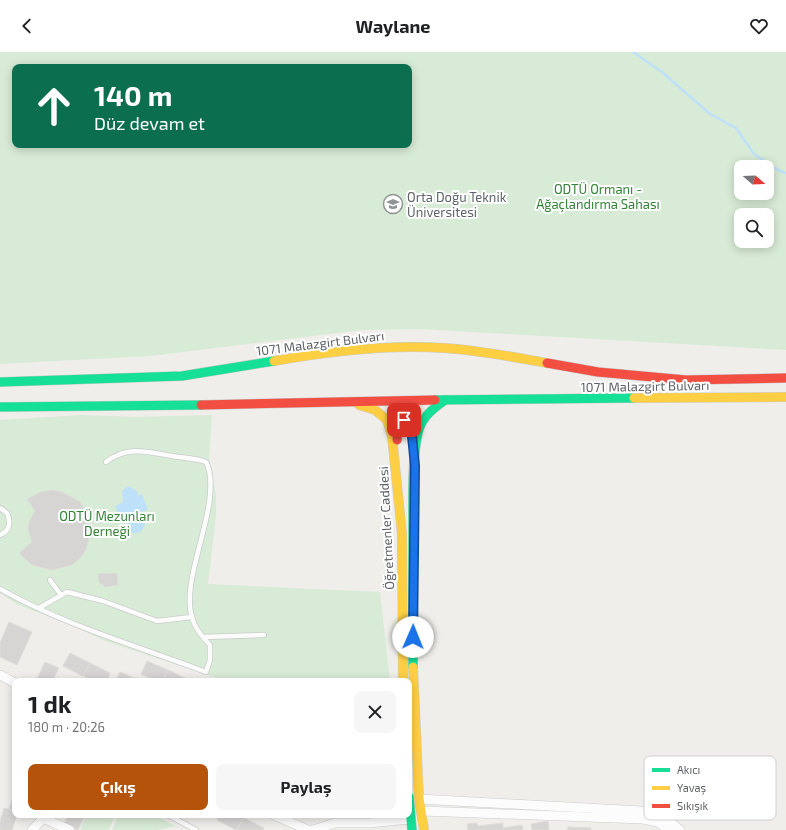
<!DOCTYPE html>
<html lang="tr">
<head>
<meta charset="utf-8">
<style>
  :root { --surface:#fff; --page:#f6f6f6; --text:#202124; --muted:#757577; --accent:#b45309 }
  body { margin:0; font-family:"Exo 2",sans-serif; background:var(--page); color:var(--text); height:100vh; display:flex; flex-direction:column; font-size:15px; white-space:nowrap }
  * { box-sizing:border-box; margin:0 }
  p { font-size:13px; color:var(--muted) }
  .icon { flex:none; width:22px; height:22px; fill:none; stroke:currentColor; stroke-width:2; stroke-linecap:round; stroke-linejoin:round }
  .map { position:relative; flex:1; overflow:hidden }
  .side { position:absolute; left:12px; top:626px; width:400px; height:140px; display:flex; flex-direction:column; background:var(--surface); border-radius:8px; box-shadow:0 2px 10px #0003 }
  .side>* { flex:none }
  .guide { position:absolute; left:12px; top:12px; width:400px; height:84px; border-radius:8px; box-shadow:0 2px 10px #0003; background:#0b6e4f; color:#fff; overflow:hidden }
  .needle { width:26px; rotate:109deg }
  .controls { position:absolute; left:734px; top:108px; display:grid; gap:8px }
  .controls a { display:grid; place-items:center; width:40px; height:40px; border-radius:8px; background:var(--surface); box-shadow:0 2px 10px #0003; font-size:20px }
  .pin { position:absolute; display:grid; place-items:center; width:34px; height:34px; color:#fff; margin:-17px; border-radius:8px; box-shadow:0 2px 6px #0006 }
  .me { position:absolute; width:44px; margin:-22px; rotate:1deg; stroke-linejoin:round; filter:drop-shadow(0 0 3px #0008) }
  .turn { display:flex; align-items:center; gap:14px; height:84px; padding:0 16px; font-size:18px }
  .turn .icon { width:52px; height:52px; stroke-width:2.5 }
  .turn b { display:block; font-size:28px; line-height:34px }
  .round { display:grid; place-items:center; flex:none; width:42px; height:42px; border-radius:8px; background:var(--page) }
  .head { display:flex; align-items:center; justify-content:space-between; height:68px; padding:0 16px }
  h1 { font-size:24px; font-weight:700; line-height:30px }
  .cta { display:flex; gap:8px; margin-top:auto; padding:8px 16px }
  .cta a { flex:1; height:46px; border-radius:8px; background:var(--accent); color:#fff; font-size:16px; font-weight:700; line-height:46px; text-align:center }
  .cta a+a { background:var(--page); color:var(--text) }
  header { display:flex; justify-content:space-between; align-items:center; height:52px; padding:0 16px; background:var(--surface); font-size:18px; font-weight:700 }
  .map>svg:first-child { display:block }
</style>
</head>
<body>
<header><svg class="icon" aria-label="back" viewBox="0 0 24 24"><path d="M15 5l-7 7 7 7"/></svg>Waylane<svg class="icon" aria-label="heart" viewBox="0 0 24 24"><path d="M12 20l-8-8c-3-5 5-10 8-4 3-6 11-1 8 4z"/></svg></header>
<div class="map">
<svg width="786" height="778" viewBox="0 0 786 778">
  <rect width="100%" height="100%" fill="#efeeea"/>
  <g fill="#d8ebd6" fill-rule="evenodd">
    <path d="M0,0h786v298l-367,-21 -57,1 -212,26 -150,8zM15,15h394v78h-394zM741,115h26v26h-26zM741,163h26v26h-26z"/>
    <polygon points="82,363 134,365 212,363 209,404 216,444 216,463 208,532 380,540 390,629 226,629 105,589 67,571 18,553 0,541 0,368"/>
    <polygon points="86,763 115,763 109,778 80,778"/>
    <polygon points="119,763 153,763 176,774 158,778 112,778"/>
  </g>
  <path fill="#bfe0f9" d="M128,434l9,5 1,5 4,-2 6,16 -8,2 2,11h3c-1,13 -17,13 -22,3l3,-2 -1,-6 -5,2 -5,-14 8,-4 -1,-11z"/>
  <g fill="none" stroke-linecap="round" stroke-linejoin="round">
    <polyline stroke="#bfe0f9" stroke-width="2.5" points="633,0 662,20 710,62 736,76 754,102 780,119 786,121"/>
  </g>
  <g fill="#d6d5d3" stroke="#deddd9">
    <polygon points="52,438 62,440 80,450 88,462 91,478 86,498 80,506 72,513 52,518 32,513 19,501 32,490 28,477 29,470 35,459 27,447 41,440"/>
    <polygon points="117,521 118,533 105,535 99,530 98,522"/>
    <polygon points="9,570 32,580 17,613 0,605 0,591"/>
    <polygon points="70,601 90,611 83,624 63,614"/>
    <polygon points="147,609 168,618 163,629 156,629 141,622"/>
    <polygon points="45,610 59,616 52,629 36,629"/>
    <polygon points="90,611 110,621 107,629 93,629 83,624"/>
    <polygon points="168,618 189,628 188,629 163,629"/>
    <polygon points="120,620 134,626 132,629 116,629"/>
    <polygon points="15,740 15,759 9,757"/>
    <polygon points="4,756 15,759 15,763 17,763 12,778 0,778 0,769"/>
    <polygon points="68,763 85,763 78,778 64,773"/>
    <polygon points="219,763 239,763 244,766 236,778 217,768"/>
    <polygon points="244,766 264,776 263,778 237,778"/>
    <polygon points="548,769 549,778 532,778 531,772"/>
    <polygon points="477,771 478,774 503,771 503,776 522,773 523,778 468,778 467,772"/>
    <polygon points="568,775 591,776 591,778 567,778"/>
  </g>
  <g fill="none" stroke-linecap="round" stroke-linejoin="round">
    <defs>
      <g id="lane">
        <path d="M0,456l7,5c4,9 3,18 -7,22"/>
        <polyline points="50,528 61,543"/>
        <path d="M0,537c64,36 137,57 206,83l4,-12v-15c-7,-7 -16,-18 -18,-28 -10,-31 16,-87 18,-122 1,-11 1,-24 -4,-33 -11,-4 -22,-4 -34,-6 -24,-4 -45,-11 -66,6"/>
        <polyline points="39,556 67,540 103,549 157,569 192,565"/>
        <polyline points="203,585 264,583"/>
        <polyline points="168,763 196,778"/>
      </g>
      <g id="street">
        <polyline points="0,623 15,631"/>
        <polyline points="419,747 641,759 665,766 680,778"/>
        <polyline points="422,759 643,767 658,770 669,778"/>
        <polyline points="274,763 308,778"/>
        <polyline points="43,766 70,778"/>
        <polyline points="32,778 46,763"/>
        <polyline points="313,778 335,771 369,771 410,767"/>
      </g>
      <g id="fast">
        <polyline points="0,330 182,324 274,309"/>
        <polyline points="435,348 634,346"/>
        <polyline points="0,355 201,353"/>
        <path d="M413,615c0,-49 0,-98 0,-147 0,-23 -1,-69 6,-91 5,-14 15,-21 26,-29"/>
        <polyline points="409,745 412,778"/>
      </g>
      <g id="slow">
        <path d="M274,309c56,-10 113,-17 170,-13 34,2 69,9 103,15"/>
        <polyline points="634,346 786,345"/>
        <polyline points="359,353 375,358 387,368 392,384 402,482 403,629"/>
        <polyline points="413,615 419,747 424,778"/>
      </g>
      <g id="jam">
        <polyline points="547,311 598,320 686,328 786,326"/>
        <polyline points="201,353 435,348"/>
        <path d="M397,388c1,-10 0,-18 10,-21l4,6 2,18"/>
      </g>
    </defs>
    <use href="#lane" stroke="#cbcccc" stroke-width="6"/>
    <use href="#street" stroke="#cbcccc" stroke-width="10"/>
    <use href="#fast" stroke="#cacacb" stroke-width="10"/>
    <use href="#slow" stroke="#cacacb" stroke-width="10"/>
    <use href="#jam" stroke="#cacacb" stroke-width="10"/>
    <use href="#lane" stroke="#fdfcfc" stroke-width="4.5"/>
    <use href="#street" stroke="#fdfcfc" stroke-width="9"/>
    <use href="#fast" stroke="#16e098" stroke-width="9"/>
    <use href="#slow" stroke="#ffcf43" stroke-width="9"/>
    <use href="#jam" stroke="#f24e42" stroke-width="9"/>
  </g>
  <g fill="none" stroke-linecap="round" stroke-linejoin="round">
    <defs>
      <polyline id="route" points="404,368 409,369 411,374 415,414 413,585"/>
    </defs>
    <use href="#route" stroke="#114b97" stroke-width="10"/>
    <use href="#route" stroke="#1a73e8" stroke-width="7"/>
  </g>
  <defs>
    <symbol id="university-ring" viewBox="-11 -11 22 22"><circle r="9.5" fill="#fff" stroke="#919496" stroke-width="1.5"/><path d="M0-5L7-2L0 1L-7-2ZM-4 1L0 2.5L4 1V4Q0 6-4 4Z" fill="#919496"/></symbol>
  </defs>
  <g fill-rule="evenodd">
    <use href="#university-ring" x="382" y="141" width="22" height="22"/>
  </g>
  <g text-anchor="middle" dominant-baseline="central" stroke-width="4" stroke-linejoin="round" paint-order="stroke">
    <g font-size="13" fill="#348238" stroke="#fff">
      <text x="598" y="137">ODTÜ Ormanı -<tspan x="598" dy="15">Ağaçlandırma Sahası</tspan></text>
      <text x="107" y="464">ODTÜ Mezunları<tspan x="107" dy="15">Derneği</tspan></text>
    </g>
    <g font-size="13" fill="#5f6368" stroke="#fff" text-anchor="start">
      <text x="407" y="145">Orta Doğu Teknik<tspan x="407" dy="15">Üniversitesi</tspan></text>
    </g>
    <g font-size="13" fill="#5f6368" stroke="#fff">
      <text transform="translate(320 291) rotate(-7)">1071 Malazgirt Bulvarı</text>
      <text transform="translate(645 334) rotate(-1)">1071 Malazgirt Bulvarı</text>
      <text transform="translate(386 476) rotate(-93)">Öğretmenler Caddesi</text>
    </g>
  </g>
  <rect x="644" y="704" width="132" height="64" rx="6" fill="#fff" stroke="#cfd0d2" stroke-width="1"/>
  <rect x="652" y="716" width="18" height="4" fill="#16e098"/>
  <rect x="652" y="734" width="18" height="4" fill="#ffcf43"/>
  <rect x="652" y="752" width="18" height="4" fill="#f24e42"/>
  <g font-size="11" fill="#5f6368">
    <text x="677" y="722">Akıcı</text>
    <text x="677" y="740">Yavaş</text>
    <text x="677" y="758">Sıkışık</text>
  </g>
</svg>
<div class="controls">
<a><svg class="needle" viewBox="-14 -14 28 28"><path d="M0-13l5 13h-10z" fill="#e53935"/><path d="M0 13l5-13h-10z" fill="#757577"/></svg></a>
<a><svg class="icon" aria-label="search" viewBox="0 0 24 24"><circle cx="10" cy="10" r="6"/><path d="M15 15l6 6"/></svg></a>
</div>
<div class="pin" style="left:404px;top:368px;background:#d93025"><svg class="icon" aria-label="arrive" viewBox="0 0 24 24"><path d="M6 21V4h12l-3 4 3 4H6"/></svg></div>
<svg class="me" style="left:413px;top:585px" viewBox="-20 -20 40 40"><circle r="19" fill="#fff"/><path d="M0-13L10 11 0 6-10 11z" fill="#1a73e8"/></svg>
<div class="guide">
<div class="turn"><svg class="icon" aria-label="ahead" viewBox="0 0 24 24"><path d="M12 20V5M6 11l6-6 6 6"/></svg><div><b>140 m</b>Düz devam et</div></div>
</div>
<section class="side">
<div class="head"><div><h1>1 dk</h1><p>180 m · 20:26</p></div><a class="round"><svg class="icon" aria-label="close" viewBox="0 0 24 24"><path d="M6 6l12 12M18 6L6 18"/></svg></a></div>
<div class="cta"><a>Çıkış</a><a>Paylaş</a></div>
</section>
</div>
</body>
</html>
